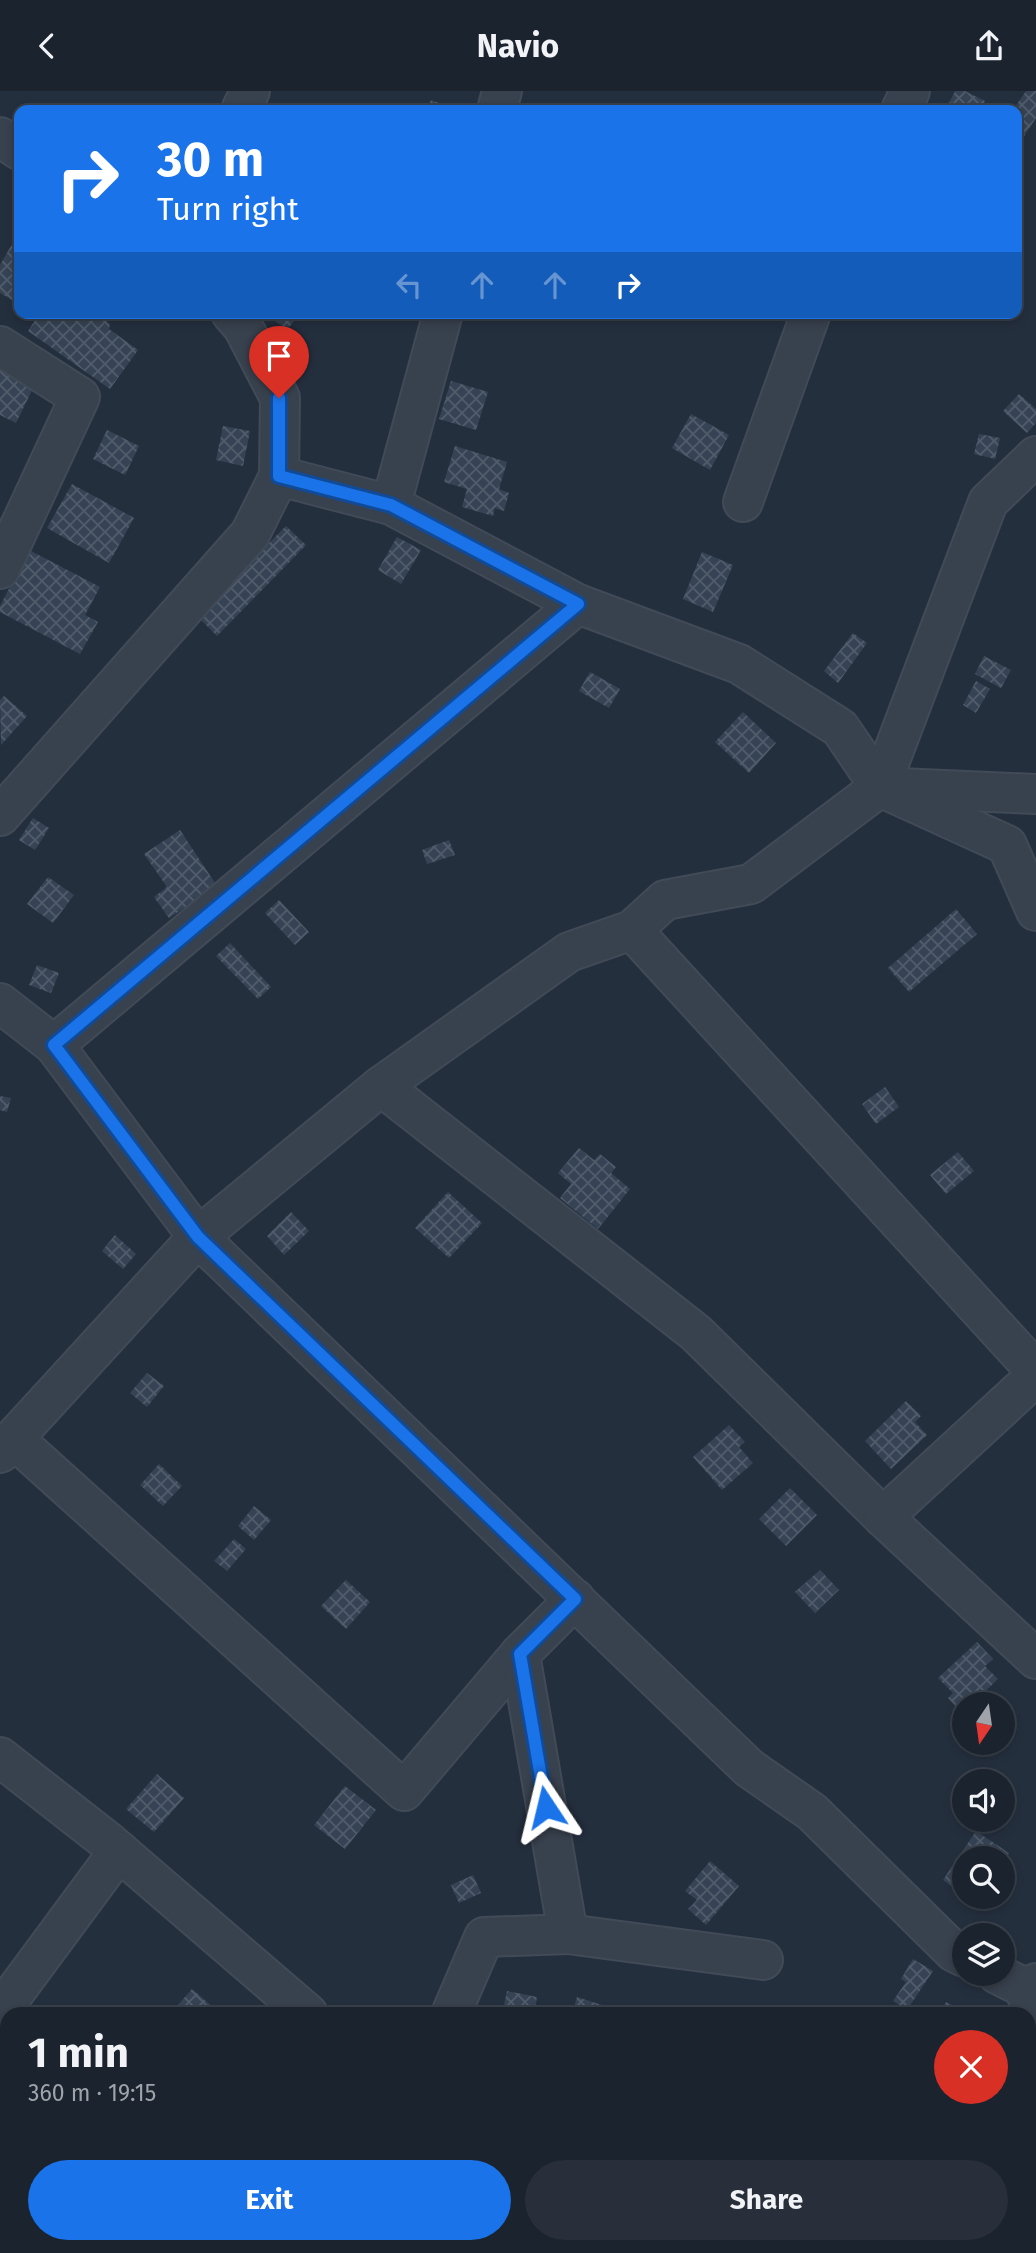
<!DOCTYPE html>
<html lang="en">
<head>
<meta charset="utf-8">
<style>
  :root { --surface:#1b232e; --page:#282f3a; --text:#f1f3f6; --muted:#a0a4aa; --line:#39404a; --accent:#1a73e8 }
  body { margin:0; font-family:"Fira Sans",sans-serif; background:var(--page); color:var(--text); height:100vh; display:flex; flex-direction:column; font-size:26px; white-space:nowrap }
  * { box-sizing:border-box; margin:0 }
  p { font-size:23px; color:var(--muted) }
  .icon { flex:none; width:38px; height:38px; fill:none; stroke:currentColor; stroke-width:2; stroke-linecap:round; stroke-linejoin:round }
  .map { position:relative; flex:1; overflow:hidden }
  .details { position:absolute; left:0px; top:1916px; width:1036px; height:247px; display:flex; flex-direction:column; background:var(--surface); border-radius:21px 21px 0 0; box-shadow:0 4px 10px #0003,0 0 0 2px var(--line) }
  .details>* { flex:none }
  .hud { position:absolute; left:14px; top:14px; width:1008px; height:214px; border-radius:14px; box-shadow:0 4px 10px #0003,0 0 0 2px var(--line); background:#1a73e8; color:#fff; overflow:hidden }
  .needle { width:46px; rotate:193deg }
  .fabs { position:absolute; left:952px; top:1601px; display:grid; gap:14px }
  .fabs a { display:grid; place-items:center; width:63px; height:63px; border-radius:50%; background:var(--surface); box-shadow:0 4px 10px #0003,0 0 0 2px var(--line); font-size:35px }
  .pin { position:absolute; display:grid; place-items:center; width:60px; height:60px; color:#fff; margin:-72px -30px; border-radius:50% 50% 50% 0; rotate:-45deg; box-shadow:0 0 7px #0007 }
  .pin .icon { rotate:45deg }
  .me { position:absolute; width:77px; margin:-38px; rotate:350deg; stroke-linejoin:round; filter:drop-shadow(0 0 5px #0008) }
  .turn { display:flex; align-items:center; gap:24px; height:147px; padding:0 28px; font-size:32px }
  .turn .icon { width:91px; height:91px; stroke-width:2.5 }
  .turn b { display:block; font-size:49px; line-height:60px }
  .lanes { display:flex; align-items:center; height:66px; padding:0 28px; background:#0003; justify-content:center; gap:35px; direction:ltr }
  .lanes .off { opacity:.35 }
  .round { display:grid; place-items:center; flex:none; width:74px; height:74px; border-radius:37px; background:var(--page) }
  .overview { display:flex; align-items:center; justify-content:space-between; height:119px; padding:0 28px }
  h1 { font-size:42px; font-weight:700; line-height:52px }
  .primary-button { display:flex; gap:14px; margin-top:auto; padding:14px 28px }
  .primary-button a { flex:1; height:80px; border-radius:42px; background:var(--accent); color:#fff; font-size:28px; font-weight:700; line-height:80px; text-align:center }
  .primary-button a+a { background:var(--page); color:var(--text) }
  header { display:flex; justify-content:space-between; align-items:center; height:91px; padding:0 28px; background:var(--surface); font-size:32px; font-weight:700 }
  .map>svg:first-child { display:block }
</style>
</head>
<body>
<header><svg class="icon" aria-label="back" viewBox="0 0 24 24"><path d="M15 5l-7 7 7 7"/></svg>Navio<svg class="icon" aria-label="share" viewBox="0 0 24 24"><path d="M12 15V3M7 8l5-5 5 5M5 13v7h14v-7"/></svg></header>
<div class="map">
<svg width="1036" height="2162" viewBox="0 0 1036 2162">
  <defs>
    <pattern id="building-cross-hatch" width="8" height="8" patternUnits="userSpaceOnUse" patternTransform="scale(1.75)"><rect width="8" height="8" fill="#364354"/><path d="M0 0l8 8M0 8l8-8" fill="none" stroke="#515c6b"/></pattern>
  </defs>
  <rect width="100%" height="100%" fill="#242f3e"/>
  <g fill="url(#building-cross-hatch)">
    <polygon points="955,0 965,0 985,10 980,19 958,19 948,14"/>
    <polygon points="1026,0 1036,0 1036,27 1017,56 1017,19 1013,19"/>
    <polygon points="431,9 458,19 427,19"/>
    <polygon points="19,141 19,213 0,202 0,174"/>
    <polygon points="40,222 96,222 110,233 109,238 138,259 110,298 28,240"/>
    <polygon points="264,222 300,222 287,239"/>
    <polygon points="0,271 38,287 16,332 0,324"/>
    <polygon points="451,290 488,301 476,339 439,328"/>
    <polygon points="1019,303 1036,318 1036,332 1027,342 1003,320"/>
    <polygon points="691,323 729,344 710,379 672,357"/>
    <polygon points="223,335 250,340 243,375 216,369"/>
    <polygon points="107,339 139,355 125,384 93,368"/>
    <polygon points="979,343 1000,347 995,368 974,363"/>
    <polygon points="455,355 507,371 499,398 509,402 504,420 495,417 493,425 462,416 467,398 444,391"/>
    <polygon points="72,393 134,427 109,472 47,437"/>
    <polygon points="286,435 306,454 217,545 197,525"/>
    <polygon points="397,446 421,459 401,493 378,479"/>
    <polygon points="29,459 100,496 85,524 98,531 80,563 0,521 0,515"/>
    <polygon points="702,461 733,474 713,521 683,508"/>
    <polygon points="853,542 867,552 838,592 824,580"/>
    <polygon points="984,565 1011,579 1001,597 975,583"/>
    <polygon points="590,581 620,598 609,617 579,600"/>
    <polygon points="976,590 990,598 976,622 963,614"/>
    <polygon points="4,605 27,625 1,654 0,609"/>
    <polygon points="743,621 776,652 749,682 715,651"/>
    <polygon points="33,727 49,737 35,759 19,749"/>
    <polygon points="180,739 217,795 169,827 154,806 167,796 144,763"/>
    <polygon points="449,749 455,764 427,773 422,759"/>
    <polygon points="48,786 74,804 53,832 27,813"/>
    <polygon points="279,809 309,841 295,854 265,822"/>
    <polygon points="956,818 977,843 909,901 888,877"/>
    <polygon points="230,852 271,896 258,908 216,865"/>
    <polygon points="37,874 59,882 51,902 29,894"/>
    <polygon points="885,996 899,1016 876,1033 862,1013"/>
    <polygon points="0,1005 11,1007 7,1021 0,1019"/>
    <polygon points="579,1057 594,1069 600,1063 616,1076 611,1082 630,1098 598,1138 560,1107 571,1093 558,1082"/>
    <polygon points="958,1061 974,1080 946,1103 930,1084"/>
    <polygon points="448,1101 482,1132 449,1167 415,1137"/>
    <polygon points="291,1121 309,1140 284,1164 267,1145"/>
    <polygon points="115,1144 136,1163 123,1178 102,1160"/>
    <polygon points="147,1282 164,1295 147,1316 130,1302"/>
    <polygon points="906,1310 921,1325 915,1331 927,1344 891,1378 865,1350"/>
    <polygon points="729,1334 745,1351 739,1356 753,1372 722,1399 693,1366"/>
    <polygon points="159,1373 182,1395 163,1415 140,1394"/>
    <polygon points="790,1397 817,1424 786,1455 759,1428"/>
    <polygon points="254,1415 271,1429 254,1449 238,1435"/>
    <polygon points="234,1448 246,1458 227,1480 214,1470"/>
    <polygon points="820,1479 839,1499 815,1522 795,1501"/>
    <polygon points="346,1489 370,1511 346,1538 321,1515"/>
    <polygon points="977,1551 993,1568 985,1575 998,1588 971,1614 964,1614 962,1622 948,1607 953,1602 938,1587"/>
    <polygon points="157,1683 184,1707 154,1741 126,1718"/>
    <polygon points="345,1695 376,1719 345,1758 314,1734"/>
    <polygon points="976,1740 1009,1762 1003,1771 1003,1768 964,1768 964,1803 943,1789"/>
    <polygon points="710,1770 739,1795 706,1834 688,1818 697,1809 685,1800"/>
    <polygon points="473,1784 481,1802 459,1812 451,1794"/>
    <polygon points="913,1868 933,1880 907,1919 893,1910 906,1891 901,1888"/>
    <polygon points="192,1898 214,1917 209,1923 170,1923"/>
    <polygon points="507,1900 537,1906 534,1923 502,1923"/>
    <polygon points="577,1906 602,1914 599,1923 572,1923"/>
    <polygon points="946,1911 970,1923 940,1923"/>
  </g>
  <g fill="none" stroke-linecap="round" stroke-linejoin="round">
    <defs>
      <g id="minor">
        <polyline points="241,19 250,0"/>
        <polyline points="497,19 502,0"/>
        <polyline points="901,19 910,0"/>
        <polyline points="0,46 19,59"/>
        <polyline points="0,255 80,306 0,478"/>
        <polyline points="279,385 391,414 578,513 739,573 840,637 880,696 1007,754 1036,820"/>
        <polyline points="743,411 811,222"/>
        <polyline points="391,414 443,222"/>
        <polyline points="899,697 1036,703"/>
        <polyline points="0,725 250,443 279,385 280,307 243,236 231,222"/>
        <polyline points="632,839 1036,1280"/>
        <polyline points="0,912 54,954 198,1146 749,1677 812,1721 954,1861 964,1866"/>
        <polyline points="54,954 578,513"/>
        <polyline points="381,995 696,1242 883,1426 1036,1568"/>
        <polyline points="14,1348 404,1700 520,1563"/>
        <polyline points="0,1362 198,1146 381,995 569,861 632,839 665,809 751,793 880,696 988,411 1036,365"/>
        <polyline points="883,1426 1036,1285"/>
        <polyline points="0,1666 106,1749 308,1923"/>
        <polyline points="568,1843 763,1869"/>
        <polyline points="997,1883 1025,1897 1036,1892"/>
        <polyline points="1025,1897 1036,1936"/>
        <polyline points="0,1921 119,1760"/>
        <polyline points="451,1923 484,1846 568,1843 520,1563 575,1508"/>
        <polyline points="0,1998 7,2005"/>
        <polyline points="159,2156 165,2162"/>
        <polyline points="335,2162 338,2156"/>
        <polyline points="498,2162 502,2156"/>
        <polyline points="917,2162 924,2156"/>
      </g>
    </defs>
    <use href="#minor" stroke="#414a57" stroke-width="42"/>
    <use href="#minor" stroke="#38414e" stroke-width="38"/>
  </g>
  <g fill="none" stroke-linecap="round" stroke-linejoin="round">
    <defs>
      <polyline id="route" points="279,307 279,385 391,414 578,513 54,954 198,1146 575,1508 520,1563 546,1716"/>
    </defs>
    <use href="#route" stroke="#114b97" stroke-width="18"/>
    <use href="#route" stroke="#1a73e8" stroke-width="12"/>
  </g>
</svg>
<div class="fabs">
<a><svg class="needle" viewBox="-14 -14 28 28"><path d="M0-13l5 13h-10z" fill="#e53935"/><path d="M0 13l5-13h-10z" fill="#a0a4aa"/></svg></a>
<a><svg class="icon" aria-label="sound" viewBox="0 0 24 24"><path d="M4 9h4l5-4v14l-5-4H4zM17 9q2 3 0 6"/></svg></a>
<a><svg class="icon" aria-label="search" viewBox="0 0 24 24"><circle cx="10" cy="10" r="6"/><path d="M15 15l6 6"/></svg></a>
<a><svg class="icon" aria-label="layers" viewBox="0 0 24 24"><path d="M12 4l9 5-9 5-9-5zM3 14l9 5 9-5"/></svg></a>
</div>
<div class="pin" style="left:279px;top:307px;background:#d93025"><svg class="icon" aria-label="arrive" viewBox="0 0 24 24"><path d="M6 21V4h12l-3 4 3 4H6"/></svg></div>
<svg class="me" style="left:546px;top:1716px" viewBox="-20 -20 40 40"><path d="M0-17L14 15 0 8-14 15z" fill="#1a73e8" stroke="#fff" stroke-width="4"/></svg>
<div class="hud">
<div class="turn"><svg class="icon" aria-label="right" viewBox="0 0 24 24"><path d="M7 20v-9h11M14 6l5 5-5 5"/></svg><div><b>30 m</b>Turn right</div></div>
<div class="lanes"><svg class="icon off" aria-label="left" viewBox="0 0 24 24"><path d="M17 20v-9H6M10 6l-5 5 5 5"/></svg><svg class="icon off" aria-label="ahead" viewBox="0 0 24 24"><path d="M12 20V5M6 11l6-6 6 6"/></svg><svg class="icon off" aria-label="ahead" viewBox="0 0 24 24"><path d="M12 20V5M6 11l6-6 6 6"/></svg><svg class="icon" aria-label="right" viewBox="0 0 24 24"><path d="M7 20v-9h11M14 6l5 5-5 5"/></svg></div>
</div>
<section class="details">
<div class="overview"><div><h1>1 min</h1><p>360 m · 19:15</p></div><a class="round" style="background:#d93025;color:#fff"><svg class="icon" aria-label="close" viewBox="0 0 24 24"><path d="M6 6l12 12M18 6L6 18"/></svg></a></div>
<div class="primary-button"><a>Exit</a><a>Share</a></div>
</section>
</div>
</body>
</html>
